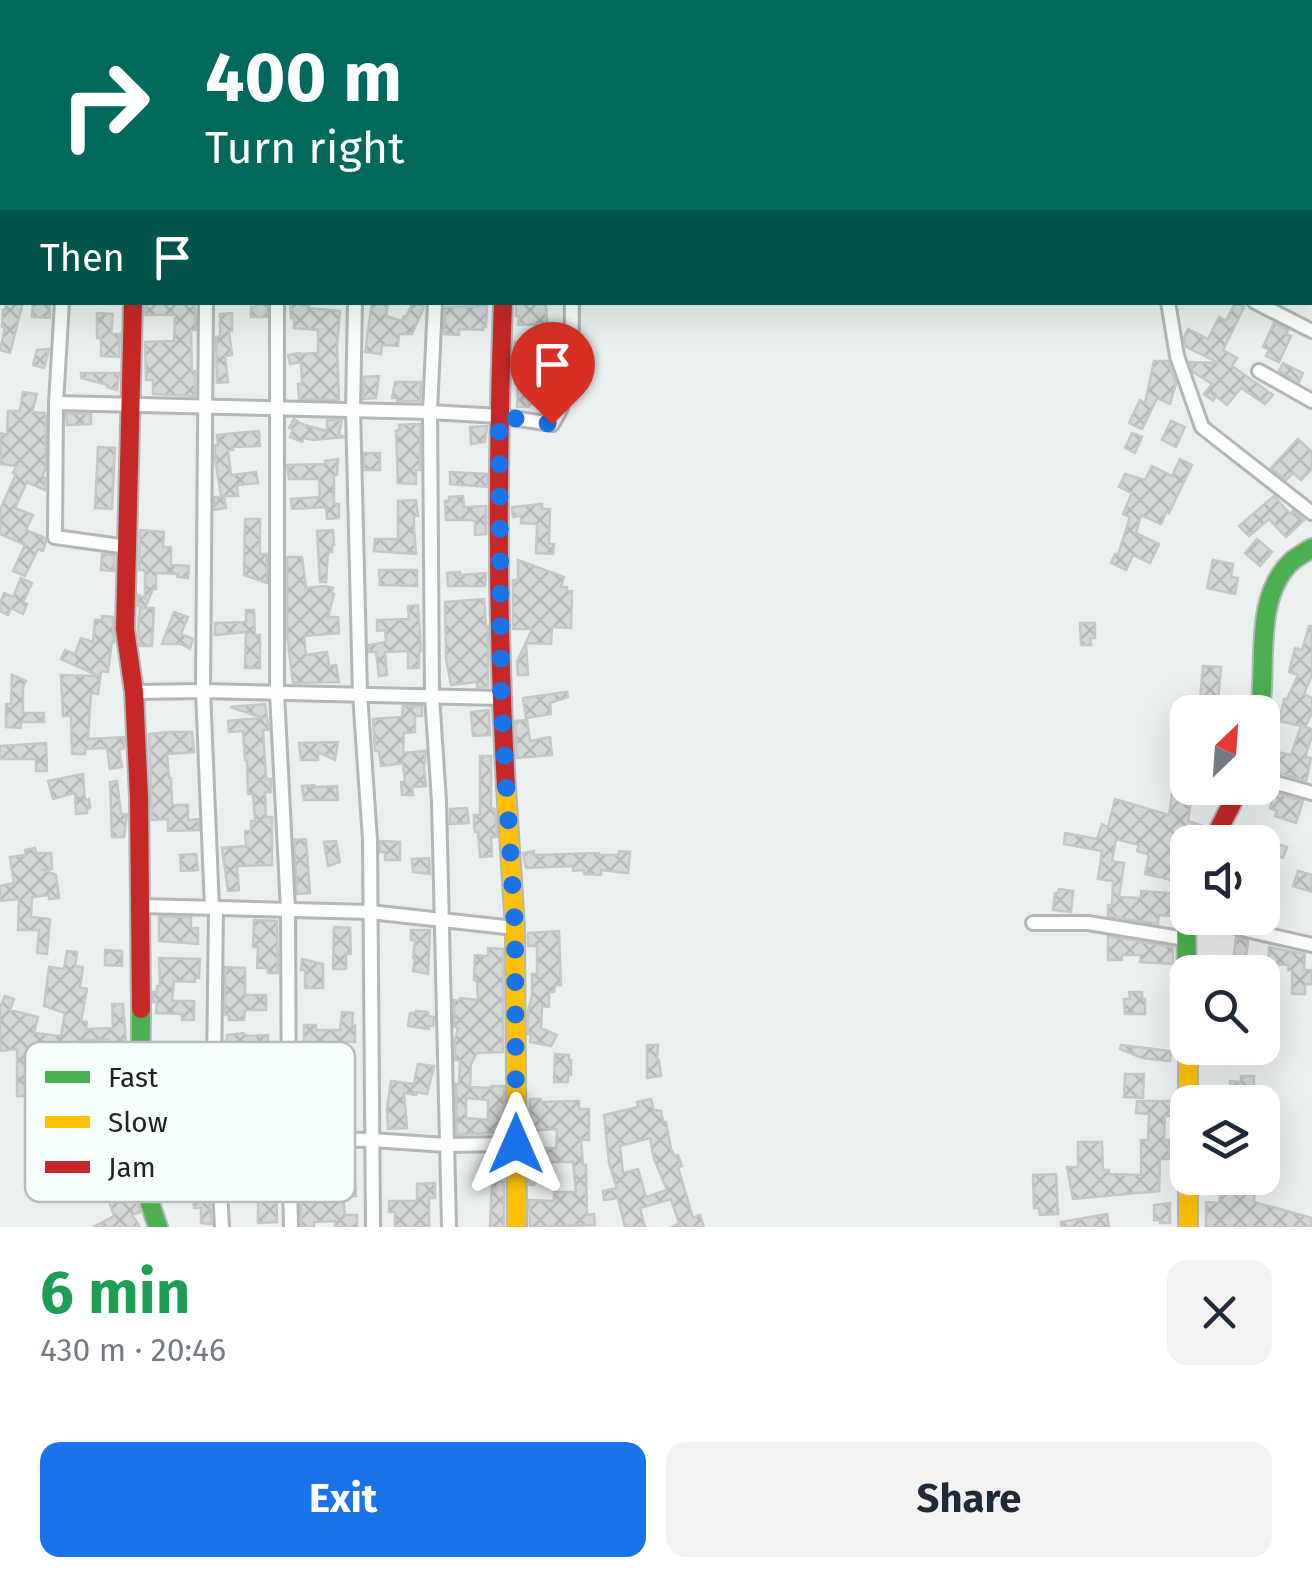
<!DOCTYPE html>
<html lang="en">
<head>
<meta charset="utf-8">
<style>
  :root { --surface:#fff; --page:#f2f2f3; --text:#1f2937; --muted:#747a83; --accent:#1a73e8 }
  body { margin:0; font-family:"Fira Sans",sans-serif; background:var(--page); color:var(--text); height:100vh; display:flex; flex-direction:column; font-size:38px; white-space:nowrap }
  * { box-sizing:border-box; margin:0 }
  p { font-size:32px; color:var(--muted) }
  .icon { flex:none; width:55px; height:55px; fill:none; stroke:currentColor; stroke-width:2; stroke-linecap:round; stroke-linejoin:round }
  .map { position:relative; height:1227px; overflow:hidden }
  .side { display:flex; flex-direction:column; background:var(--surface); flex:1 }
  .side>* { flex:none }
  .guide { position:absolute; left:0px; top:0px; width:1312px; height:305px; box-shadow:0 10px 40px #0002; background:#00695c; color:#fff; overflow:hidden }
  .needle { width:65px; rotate:25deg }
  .tools { position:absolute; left:1170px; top:695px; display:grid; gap:20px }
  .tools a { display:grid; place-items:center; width:110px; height:110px; border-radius:20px; background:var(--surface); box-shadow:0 10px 40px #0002; font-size:50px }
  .pin { position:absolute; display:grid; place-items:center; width:85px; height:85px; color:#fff; margin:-102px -42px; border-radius:50% 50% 50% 0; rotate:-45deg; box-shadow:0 0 10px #0007 }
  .pin .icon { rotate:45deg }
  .me { position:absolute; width:110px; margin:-55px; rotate:0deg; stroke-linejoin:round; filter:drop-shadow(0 0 8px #0008) }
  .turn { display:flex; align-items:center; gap:35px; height:210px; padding:0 40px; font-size:45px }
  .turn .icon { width:130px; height:130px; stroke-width:2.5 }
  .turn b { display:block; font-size:70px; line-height:85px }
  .then { display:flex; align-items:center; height:95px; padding:0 40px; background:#0003; gap:20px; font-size:38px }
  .round { display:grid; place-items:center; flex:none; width:105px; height:105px; border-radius:20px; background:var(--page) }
  .summary { display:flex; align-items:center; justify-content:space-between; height:170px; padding:0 40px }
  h1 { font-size:60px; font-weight:700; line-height:75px; color:#1e9e55 }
  .cta { display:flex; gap:20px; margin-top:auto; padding:20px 40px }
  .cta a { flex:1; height:115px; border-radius:20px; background:var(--accent); color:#fff; font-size:40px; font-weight:700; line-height:115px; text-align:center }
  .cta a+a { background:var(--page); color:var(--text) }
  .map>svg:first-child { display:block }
</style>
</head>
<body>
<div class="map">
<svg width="1312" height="1227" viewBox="0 0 1312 1227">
  <defs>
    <pattern id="building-cross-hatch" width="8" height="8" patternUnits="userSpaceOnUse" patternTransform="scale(2.5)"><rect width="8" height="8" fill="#d3d8d7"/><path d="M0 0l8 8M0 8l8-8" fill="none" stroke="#b5b9b8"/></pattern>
  </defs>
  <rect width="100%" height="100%" fill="#eaf0ef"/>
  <g fill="url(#building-cross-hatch)" stroke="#c4c8c8" stroke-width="2.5" fill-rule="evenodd">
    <polygon points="6,302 23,302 10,353 0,350 5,328 2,327 3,310 5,310"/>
    <polygon points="33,302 50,302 50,318 32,317"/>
    <polygon points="195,302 196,330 191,330 192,371 195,371 195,396 153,394 153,380 146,380 145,342 174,341 175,315 145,315 145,303"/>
    <polygon points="372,302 388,302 386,316 402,321 404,316 406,317 413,302 424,307 412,334 399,334 398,346 382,345 381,354 365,352"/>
    <polygon points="516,302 546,302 547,324 518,325 519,316 516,316"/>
    <polygon points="256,303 267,303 267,317 251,317 251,307 256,307"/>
    <polygon points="290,303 302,303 302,306 309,305 310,308 340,311 337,346 339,400 299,399 298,384 302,384 301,362 290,364 288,355 300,353 301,357 300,354 318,353 318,330 294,328 294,318 291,318"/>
    <polygon points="1235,303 1244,307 1223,350 1237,358 1232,366 1273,395 1265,404 1241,388 1227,405 1216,396 1213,401 1204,394 1212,384 1193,372 1190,362 1219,363 1186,347 1184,337 1188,329 1208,339 1219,317 1226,321"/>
    <polygon points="487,306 486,327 483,327 483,330 459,329 459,335 444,334 445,307"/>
    <polygon points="97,313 113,314 111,334 120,334 119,357 101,356 101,338 97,338"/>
    <polygon points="232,313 232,331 229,331 232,355 225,356 228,382 217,383 216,337 220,336 220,314"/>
    <polygon points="1274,323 1288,330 1286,334 1291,336 1279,362 1266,356 1269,350 1263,347"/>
    <polygon points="515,342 561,342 555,394 548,407 530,403 529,407 517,407 518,384 515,384 517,366 513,366"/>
    <polygon points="49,349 44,368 33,365 37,350"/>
    <polygon points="1154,361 1168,361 1176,384 1170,404 1157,398 1142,429 1129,423 1140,400 1145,403"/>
    <polygon points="1283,363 1303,373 1299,382 1279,371"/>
    <polygon points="81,373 119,373 117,390 107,387 108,385 81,378"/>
    <polygon points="379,376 376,398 363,399 364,377"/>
    <polygon points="395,382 421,382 420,401 397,401 398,398 392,398"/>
    <polygon points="23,392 37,394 32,412 45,413 46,416 46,468 42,477 45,478 45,490 27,482 15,508 33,515 26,530 45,538 46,542 43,551 38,549 25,576 13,571 25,545 0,534 0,510 16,474 13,473 16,466 1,464 0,433 7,435 8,411 20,411"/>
    <polygon points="66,413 91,414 91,424 67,425"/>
    <polygon points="294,419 302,424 327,431 327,420 342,420 339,434 344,437 313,440 304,438 302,442 290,437 293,429 289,428"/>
    <polygon points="1171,421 1185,427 1176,447 1162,440"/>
    <polygon points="420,424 420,470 416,470 416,484 398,483 396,431 400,429 399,425"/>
    <polygon points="487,426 485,442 471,444 470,427"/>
    <polygon points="259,431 260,446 232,447 233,450 228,450 231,475 256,472 258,483 237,485 238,496 224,496 226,508 214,510 214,497 221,497 215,458 215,445 218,445 217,435"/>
    <polygon points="1132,433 1142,437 1135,453 1125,448"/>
    <polygon points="1298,439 1312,452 1312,469 1301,480 1293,473 1286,480 1271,468"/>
    <polygon points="98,447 115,448 112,509 95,508"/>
    <rect x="364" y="453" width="16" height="17"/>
    <polygon points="338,459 337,475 334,475 334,504 339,504 339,518 327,519 326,507 292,509 291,499 320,497 319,479 289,479 287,465 326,464 325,461"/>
    <polygon points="1180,459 1192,465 1169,513 1167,511 1161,524 1141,515 1136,533 1159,544 1150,563 1133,555 1126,570 1111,563 1115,554 1118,555 1130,517 1123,514 1132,493 1119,487 1125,474 1145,480 1152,466 1172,476"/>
    <polygon points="450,472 487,474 487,487 450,484"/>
    <polygon points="463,496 464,507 486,506 486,534 475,535 475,521 471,520 446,520 445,501 449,501 449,497"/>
    <polygon points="1274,496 1290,514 1293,511 1304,520 1286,537 1269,519 1249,536 1239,526"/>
    <polygon points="416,500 418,516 414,516 414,528 416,554 374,551 375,539 398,539 398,501"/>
    <polygon points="542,504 542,509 550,509 549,544 554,544 553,554 536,553 537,524 521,523 521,516 513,517 512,507"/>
    <polygon points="245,519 260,519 260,554 267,554 267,583 244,575"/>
    <polygon points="140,530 164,532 163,547 171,547 171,565 189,566 188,578 177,577 178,574 156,573 156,589 153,589 145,608 154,608 152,646 140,646 138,628 140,607 143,608 138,606 138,595 145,598 145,570 139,570"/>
    <polygon points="333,530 334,545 332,545 332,552 328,552 326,582 320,582 317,531"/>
    <polygon points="1257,539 1272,552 1260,566 1245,553"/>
    <polygon points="102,554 114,555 114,571 101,570"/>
    <polygon points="287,557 302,557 306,588 324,586 333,588 331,593 334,594 328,617 338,617 339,633 304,636 306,655 327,652 329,666 336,665 339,682 293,683 287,635"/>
    <polygon points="518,560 564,577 561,587 567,587 567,591 572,591 571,628 552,627 551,644 526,643 528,675 518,675 517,662 532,629 513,629 513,580 518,580"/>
    <polygon points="1213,560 1233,564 1231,577 1238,578 1235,594 1207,588"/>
    <polygon points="379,570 417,570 417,586 380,585"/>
    <polygon points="460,572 460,575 486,573 485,586 448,586 447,573"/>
    <polygon points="21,578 32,583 23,602 27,604 23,614 11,608 8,615 0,611 0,603 4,593 13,597"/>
    <polygon points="484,599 486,626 488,626 488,687 477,687 477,682 451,685 446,658 445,602"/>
    <polygon points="418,605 421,651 419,651 419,668 408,668 408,651 385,652 387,675 379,676 376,652 369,652 369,645 386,642 385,630 377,631 377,620 409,619 408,606"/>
    <polygon points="246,610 254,610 255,635 260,635 260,668 245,668 246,632 215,635 215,623 246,622"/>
    <polygon points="174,612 188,617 181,634 193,639 190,649 181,644 162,644"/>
    <polygon points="102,616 113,617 114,642 112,642 108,672 101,671 98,694 91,693 88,739 124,737 124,748 119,750 122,767 110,769 107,748 85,749 85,754 72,754 71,716 63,716 61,675 99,676 61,659 65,650 75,654 81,638 93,642 95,620 102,620"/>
    <polygon points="1080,623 1095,623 1095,638 1090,638 1091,645 1081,645"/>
    <polygon points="1309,626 1312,626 1312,675 1304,694 1312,698 1312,713 1305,727 1312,729 1312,736 1305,757 1311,758 1306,781 1276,772 1277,762 1271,761 1273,751 1291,755 1301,726 1279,721 1284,699 1287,699 1298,675 1289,672 1295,648 1302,650"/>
    <polygon points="1203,666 1221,667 1218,701 1200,700"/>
    <polygon points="12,675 26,681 23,687 23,713 44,713 44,722 21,722 21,728 6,727 6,704 11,704"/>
    <polygon points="567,692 568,697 550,703 551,714 526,718 523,698"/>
    <polygon points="265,704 269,730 263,730 266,779 271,779 271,792 265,792 266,817 272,817 272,865 237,866 239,890 228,891 222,848 246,846 245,831 251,831 251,821 255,821 253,794 248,794 247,760 245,760 243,731 229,732 228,721 263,718 230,707"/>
    <polygon points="403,706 422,706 422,716 415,716 415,732 404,733 403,753 426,751 424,768 426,786 412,787 413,795 402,795 401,782 405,782 403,763 381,766 379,751 375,751 373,719 402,717"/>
    <polygon points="489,710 490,735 473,736 471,712"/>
    <polygon points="527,720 530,741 550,737 552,755 517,758 515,721"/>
    <polygon points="1182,730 1188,731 1188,788 1193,788 1188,821 1203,826 1197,842 1188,842 1188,876 1185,883 1145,874 1149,855 1137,851 1139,845 1116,839 1112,861 1124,863 1119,897 1141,898 1141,891 1181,894 1177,911 1174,916 1159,915 1158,924 1108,916 1108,905 1112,905 1113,881 1098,879 1102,851 1064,844 1065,833 1097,839 1102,824 1108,827 1115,799 1169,815 1179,746 1173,745 1174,735 1181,736"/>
    <polygon points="170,732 192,732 194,752 167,754 169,778 171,778 172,805 188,805 188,820 198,819 199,830 168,831 168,819 152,820 149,734"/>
    <polygon points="338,742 335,760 318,752 318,760 301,760 299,743"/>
    <polygon points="46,743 47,771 36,771 36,759 0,759 0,746"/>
    <polygon points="480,756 491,756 491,808 495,809 497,837 491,837 492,856 480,857 478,832 475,832 474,826 474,815 480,815"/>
    <polygon points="83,774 85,800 89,799 90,808 87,809 87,813 76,814 75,793 53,799 48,781"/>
    <polygon points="117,781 121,814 127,814 124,837 112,837 110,782"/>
    <polygon points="314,785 314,787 337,786 338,800 304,800 302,786"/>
    <polygon points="1275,793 1303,801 1296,823 1275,816 1277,811 1270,808"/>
    <polygon points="467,808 469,823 450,824 450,809"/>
    <polygon points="306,839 310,893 297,894 294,840"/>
    <polygon points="336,841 340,862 328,866 324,842"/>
    <polygon points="380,841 400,842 400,860 385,860 385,852 380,852"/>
    <polygon points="1268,841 1287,847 1283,858 1264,851"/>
    <polygon points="35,848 36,853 51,853 52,869 44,870 56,875 59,898 49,899 49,895 32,897 31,917 50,919 47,954 37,953 39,930 18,930 19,899 0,901 0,886 14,883 10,857 26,855 25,850"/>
    <polygon points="534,851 534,855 599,853 599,855 618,855 619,851 630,852 628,873 601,870 601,875 584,874 584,870 573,871 573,866 526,868 523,853"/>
    <polygon points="196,854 198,870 181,871 180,855"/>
    <polygon points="429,858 430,874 413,872 412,859"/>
    <polygon points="1298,871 1312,875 1312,892 1293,886"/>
    <polygon points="1059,889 1073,891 1071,912 1053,910 1055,893 1058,893"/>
    <polygon points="159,916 191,917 191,928 198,928 198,944 159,941"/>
    <polygon points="254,920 277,921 278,973 268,973 268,968 257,968 258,947 253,947"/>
    <polygon points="334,927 350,928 351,954 346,954 346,969 333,969"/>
    <polygon points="411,930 430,930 428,974 413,971 415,958 413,958 415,940 411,940"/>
    <polygon points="559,931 561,985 555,985 554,992 549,992 549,1007 542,1006 541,1028 557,1035 551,1046 530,1042 531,1034 528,1034 528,1011 532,995 532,974 537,974 537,946 528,946 528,933"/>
    <polygon points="1108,936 1173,947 1173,964 1140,962 1141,955 1122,955 1122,960 1108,960"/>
    <polygon points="1236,937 1248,941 1244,972 1211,972 1211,964 1233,963"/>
    <polygon points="1269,947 1305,954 1304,970 1312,970 1312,984 1305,984 1305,994 1292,994 1292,970 1288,970 1289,965 1268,964"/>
    <path d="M488,948l15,1v103l-26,1 -6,11 -1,23 21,1v-2h13v46l-47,3 -1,-51h3l1,-23 -5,-1v-21l3,-11 -4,-1v-27l5,1 1,-3 18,2 -1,-19 -3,-1 1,-25 13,1zM466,1098l22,2v20l-22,-2z"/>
    <polygon points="105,950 122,951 122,966 105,965"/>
    <polygon points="67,951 77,952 75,966 83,967 80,987 87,989 81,1021 87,1022 86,1029 113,1028 112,1004 123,1004 126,1042 109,1043 109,1039 78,1041 75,1059 70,1059 70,1080 29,1081 30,1096 17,1096 17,1049 0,1051 0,1007 5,996 14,999 10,1010 38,1017 34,1033 61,1036 65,1013 44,1006 49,967 64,969"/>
    <polygon points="159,958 200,959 199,978 195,978 195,982 174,981 172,1001 194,1001 194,1020 182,1020 182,1014 156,1013 157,1002 153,1002 153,992 157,992 157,986 160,986"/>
    <polygon points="302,959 323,964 323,988 305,988 305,970 301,970"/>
    <polygon points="225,967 245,968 245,995 266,995 266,1010 245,1010 244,1020 229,1020 229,1015 225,1015"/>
    <polygon points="1129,992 1142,992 1142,999 1145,999 1145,1014 1125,1014 1124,999 1130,999"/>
    <polygon points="1262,1006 1276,1006 1275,1021 1262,1021"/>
    <polygon points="416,1011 428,1012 428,1016 434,1017 433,1026 429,1026 429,1029 408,1026 410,1013 415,1013"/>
    <polygon points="342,1012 353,1013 352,1025 355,1025 355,1042 343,1042 345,1090 329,1089 329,1056 304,1054 304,1025 316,1025 316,1030 340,1030"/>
    <polygon points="243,1033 248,1036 268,1035 268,1056 277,1056 277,1072 254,1072 254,1050 226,1049 227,1035"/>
    <polygon points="647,1045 658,1045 657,1060 659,1060 661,1076 647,1078"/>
    <polygon points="1121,1045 1171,1051 1170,1061 1142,1058 1120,1049"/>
    <polygon points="555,1054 569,1055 569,1060 571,1060 571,1075 568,1075 568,1082 554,1082"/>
    <polygon points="418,1064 434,1066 427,1094 416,1092 416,1095 404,1093 407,1128 388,1129 387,1109 391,1081 414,1084"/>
    <polygon points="1125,1074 1144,1074 1143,1098 1124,1097"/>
    <polygon points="1241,1076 1254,1076 1254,1102 1230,1102 1230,1081 1241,1082"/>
    <polygon points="530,1099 541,1099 541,1102 579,1101 579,1109 589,1109 589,1140 581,1140 583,1165 586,1165 587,1215 594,1214 595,1225 530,1227 529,1200 554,1201 554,1192 576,1192 573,1162 545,1162 546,1181 534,1182 534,1185 529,1185 529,1148 556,1148 557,1129 529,1131"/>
    <path d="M651,1099l3,11 7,1 2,11h3l5,27 4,7 3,-1 4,11 -4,1 15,51 7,-3 4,12h-32l7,-4 -8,-24 -31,9 5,19h-20l-7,-29 -14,2 -1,-9 14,-3 -8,-25 -5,-48 34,-8 -1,-5zM650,1138l4,21 13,31 -21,7 -8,-28 -15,4 -3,-27z"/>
    <polygon points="1137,1101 1172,1101 1172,1116 1165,1116 1164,1140 1169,1140 1169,1159 1160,1159 1159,1191 1073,1199 1067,1167 1078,1167 1078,1142 1102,1142 1103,1170 1109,1170 1109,1174 1141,1175 1141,1140 1148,1140 1149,1114 1136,1113"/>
    <polygon points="103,1127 110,1166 118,1164 122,1175 132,1173 134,1195 140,1212 132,1215 140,1227 93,1227 114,1216 100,1175 90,1179 81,1135"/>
    <polygon points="189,1147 207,1147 206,1167 212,1224 201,1223 201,1208 194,1208 193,1196 199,1196 198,1168 170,1170 169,1165 156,1167 154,1153"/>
    <polygon points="344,1150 345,1180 355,1180 356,1196 343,1197 345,1215 357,1215 357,1227 335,1227 335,1221 314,1222 314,1227 301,1227 300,1197 310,1194 310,1187 331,1186 331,1167 305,1168 304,1163 300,1163 300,1151"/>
    <polygon points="485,1165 501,1165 502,1179 504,1179 504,1227 490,1227 492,1183 485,1183"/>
    <polygon points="1056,1174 1058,1214 1040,1215 1039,1208 1034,1208 1033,1175"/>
    <polygon points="276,1176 277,1222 258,1223 258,1177"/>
    <polygon points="1223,1178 1256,1180 1254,1202 1312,1218 1312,1227 1206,1227 1206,1202 1219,1203"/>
    <polygon points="435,1183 435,1198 429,1198 429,1227 395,1227 395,1212 389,1212 389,1201 417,1201 417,1184"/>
    <polygon points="1170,1203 1170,1223 1160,1223 1160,1220 1154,1220 1154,1205"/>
    <polygon points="1107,1214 1109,1227 1061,1227 1061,1222"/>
  </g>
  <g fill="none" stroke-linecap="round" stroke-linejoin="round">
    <defs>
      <g id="street">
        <polyline points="582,0 583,2"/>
        <polyline points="619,0 620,2"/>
        <polyline points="365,2 365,0"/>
        <polyline points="62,302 56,403 55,537 128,547"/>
        <polyline points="206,302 203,691 212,908"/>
        <polyline points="277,302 277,693 288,910 289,1138 291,1227"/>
        <polyline points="355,302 353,409 360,694 370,840 373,1227"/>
        <polyline points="435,302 430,412 432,696 439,801 449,1227"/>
        <polyline points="1168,302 1177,356 1202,427 1312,513"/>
        <polyline points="1255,302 1312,331"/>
        <polyline points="1259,371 1312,401"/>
        <path d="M56,403l374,9 69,4 53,8c23,-33 19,-83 20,-122"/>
        <polyline points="134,692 203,691 501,698"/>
        <polyline points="1262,779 1312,793"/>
        <polyline points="141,906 370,912 515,928"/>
        <polyline points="216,908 214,1074 222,1227"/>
        <polyline points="1206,918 1246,930 1312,945"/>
        <polyline points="1033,923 1088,923 1186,939"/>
        <polyline points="140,1136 372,1140 446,1145 515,1144"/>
      </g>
      <g id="fast">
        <path d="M1260,712c7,-47 -7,-115 32,-151 6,-5 14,-9 20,-13"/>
        <polyline points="141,1009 140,1136 146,1191 158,1227"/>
        <polyline points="1188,1034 1186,923 1189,918"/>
      </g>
      <g id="slow">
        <polyline points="506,787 515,928 517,1227"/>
        <polyline points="1188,1048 1188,1102"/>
        <polyline points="1188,1178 1188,1227"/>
      </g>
      <g id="jam">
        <polyline points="133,302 125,629 134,692 139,797 141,1009"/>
        <path d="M503,302c-6,161 -6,324 3,485"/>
        <polyline points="1212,842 1240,788"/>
      </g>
    </defs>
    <use href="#street" stroke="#b3b7b7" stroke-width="18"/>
    <use href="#fast" stroke="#b3b7b7" stroke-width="22"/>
    <use href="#slow" stroke="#b3b7b7" stroke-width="22"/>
    <use href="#jam" stroke="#b3b7b7" stroke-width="22"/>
    <use href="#street" stroke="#fcfdfd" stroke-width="12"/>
    <use href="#fast" stroke="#4caf50" stroke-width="18"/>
    <use href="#slow" stroke="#ffc107" stroke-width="18"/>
    <use href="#jam" stroke="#c62828" stroke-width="18"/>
  </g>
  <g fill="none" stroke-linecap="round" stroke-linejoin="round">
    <polyline stroke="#1a73e8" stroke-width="18" stroke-dasharray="0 32.4" points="516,1144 515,928 501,698 499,416 552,424"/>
  </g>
  <rect x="25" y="1042" width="330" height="160" rx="15" fill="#f7fffe" stroke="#b6bdbc" stroke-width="2.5"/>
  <rect x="45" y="1071" width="45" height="12" fill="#4caf50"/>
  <rect x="45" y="1116" width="45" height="12" fill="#ffc107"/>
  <rect x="45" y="1161" width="45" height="12" fill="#c62828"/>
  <g font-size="28" fill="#202323">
    <text x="108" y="1087">Fast</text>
    <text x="108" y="1132">Slow</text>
    <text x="108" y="1177">Jam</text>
  </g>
</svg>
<div class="tools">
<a><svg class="needle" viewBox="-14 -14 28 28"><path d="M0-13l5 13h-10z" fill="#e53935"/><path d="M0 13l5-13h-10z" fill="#747a83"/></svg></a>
<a><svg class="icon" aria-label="sound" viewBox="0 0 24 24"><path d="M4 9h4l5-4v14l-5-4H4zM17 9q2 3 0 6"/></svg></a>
<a><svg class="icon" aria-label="search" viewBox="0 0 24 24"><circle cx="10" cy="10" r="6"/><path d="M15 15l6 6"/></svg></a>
<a><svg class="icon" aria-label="layers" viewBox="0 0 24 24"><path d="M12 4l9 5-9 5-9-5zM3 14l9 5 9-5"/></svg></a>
</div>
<div class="pin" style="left:552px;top:424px;background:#d93025"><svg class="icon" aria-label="arrive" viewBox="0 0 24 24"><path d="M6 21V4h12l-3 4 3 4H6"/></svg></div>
<svg class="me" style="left:516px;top:1144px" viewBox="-20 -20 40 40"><path d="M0-17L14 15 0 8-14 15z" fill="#1a73e8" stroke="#fff" stroke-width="4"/></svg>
<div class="guide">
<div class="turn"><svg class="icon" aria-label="right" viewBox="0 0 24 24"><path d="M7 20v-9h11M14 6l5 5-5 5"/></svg><div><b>400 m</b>Turn right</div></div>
<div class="then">Then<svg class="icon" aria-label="arrive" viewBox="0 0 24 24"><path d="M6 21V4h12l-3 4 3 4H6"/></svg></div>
</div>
</div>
<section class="side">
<div class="summary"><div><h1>6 min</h1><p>430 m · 20:46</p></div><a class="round"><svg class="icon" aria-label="close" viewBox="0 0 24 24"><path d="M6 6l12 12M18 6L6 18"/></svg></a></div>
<div class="cta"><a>Exit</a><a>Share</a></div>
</section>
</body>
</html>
